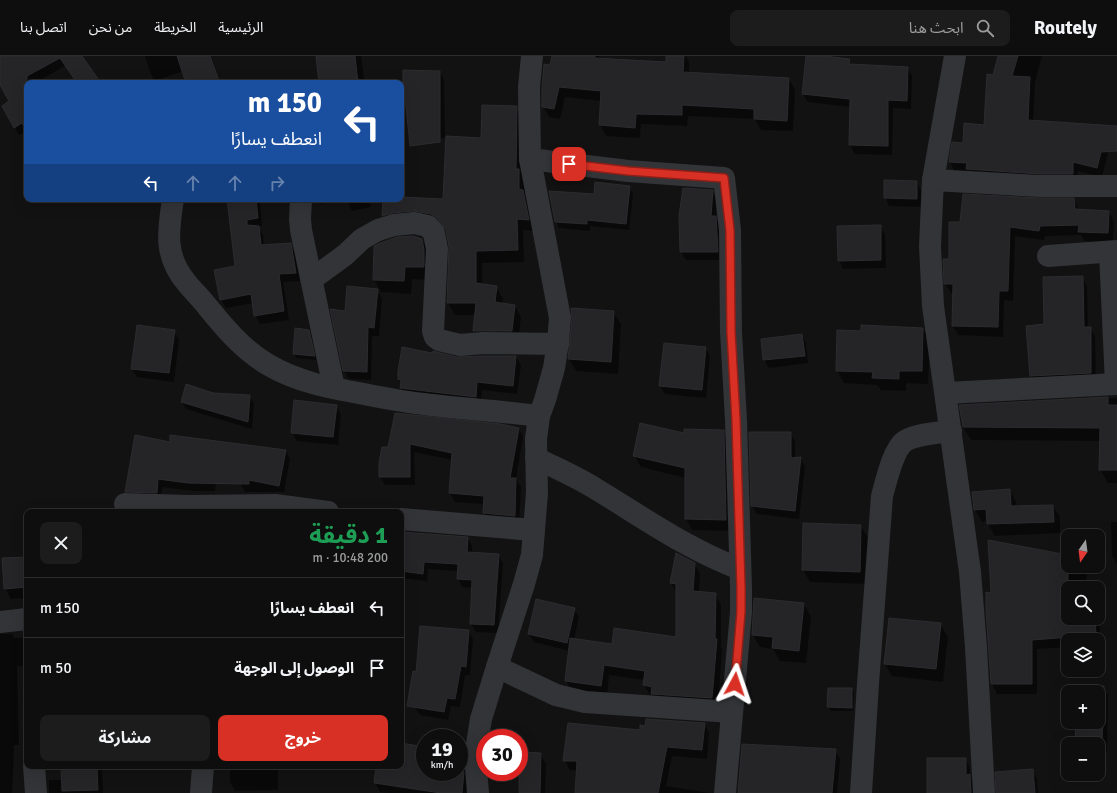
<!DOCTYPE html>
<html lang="ar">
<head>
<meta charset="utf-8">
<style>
  :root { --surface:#0e0e0e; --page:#1c1c1c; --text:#f1f3f6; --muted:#9b9c9e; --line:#2e2e2e; --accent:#d93025 }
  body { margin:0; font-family:Signika,"Noto Sans Arabic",sans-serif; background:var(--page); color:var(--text); direction:rtl; height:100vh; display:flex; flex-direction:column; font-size:15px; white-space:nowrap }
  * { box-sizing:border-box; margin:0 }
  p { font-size:13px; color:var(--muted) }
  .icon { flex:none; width:22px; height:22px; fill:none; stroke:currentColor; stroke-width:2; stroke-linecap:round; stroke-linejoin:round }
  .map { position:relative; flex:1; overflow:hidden; direction:ltr }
  .panel { position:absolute; left:24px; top:453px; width:380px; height:260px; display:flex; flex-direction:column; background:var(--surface); border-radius:8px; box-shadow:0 4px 16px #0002,0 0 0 1px var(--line); direction:rtl }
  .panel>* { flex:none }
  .hud { position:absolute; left:24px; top:24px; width:380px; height:122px; border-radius:8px; box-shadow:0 4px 16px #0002,0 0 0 1px var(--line); direction:rtl; background:#1a4fa0; color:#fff; overflow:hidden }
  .needle { width:26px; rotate:194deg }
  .buttons { position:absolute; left:1061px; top:473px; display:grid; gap:8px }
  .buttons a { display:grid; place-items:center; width:44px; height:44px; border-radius:8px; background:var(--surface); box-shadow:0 4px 16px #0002,0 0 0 1px var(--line); font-size:20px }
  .speed { position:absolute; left:416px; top:673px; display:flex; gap:8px; font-size:20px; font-weight:700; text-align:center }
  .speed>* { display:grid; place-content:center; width:52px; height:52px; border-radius:50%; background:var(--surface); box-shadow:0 4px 16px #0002,0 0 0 1px var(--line); line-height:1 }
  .speed small { font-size:10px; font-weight:400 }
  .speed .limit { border:6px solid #d22; background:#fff; color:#111 }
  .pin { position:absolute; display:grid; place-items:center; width:34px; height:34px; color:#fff; margin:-17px; border-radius:8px; box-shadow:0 2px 6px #0006 }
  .me { position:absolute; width:44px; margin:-22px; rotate:5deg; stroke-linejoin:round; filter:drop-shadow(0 0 3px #0008) }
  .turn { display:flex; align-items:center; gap:14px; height:84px; padding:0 16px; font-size:18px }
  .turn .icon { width:52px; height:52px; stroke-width:2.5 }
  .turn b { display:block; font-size:28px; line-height:34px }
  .lanes { display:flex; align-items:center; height:38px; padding:0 16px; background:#0003; justify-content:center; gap:20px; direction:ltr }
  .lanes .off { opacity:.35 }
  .round { display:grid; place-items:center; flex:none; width:42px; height:42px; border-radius:8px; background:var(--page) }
  .headline { display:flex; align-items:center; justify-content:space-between; height:68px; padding:0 16px }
  h1 { font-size:24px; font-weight:700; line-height:30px; color:#1e9e55 }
  .cta { display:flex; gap:8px; margin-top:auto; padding:8px 16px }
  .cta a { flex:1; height:46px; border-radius:8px; background:var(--accent); color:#fff; font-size:16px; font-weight:700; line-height:46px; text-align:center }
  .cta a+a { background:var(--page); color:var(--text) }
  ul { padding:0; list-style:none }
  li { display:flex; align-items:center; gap:12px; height:60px; padding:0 16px; border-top:1px solid var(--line) }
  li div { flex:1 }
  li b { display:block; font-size:15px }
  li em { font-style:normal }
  header { display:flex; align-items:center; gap:24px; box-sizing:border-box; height:56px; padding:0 20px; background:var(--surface); border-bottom:1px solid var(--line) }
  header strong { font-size:19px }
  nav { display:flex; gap:22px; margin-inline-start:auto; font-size:14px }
  .search { width:280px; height:36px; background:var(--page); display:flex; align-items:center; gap:10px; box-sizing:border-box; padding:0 14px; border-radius:8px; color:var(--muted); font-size:15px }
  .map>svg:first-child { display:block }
</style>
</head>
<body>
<header>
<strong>Routely</strong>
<div class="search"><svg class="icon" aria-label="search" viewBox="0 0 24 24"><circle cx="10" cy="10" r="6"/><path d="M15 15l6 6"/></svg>ابحث هنا</div>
<nav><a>الرئيسية</a><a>الخريطة</a><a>من نحن</a><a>اتصل بنا</a></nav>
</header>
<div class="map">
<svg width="1117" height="737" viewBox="0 0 1117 737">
  <rect width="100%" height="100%" fill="#121213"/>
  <g fill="#0007">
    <polygon points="0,0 81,0 99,27 77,27 65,10 35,27 27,27 27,75 19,79 3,50 11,46 0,27"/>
    <polygon points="145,0 211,0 221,27 187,27 183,15 155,25 150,16"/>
    <polygon points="317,0 361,0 364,23 362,23 363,27 320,27"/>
    <polygon points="553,0 599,0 601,3 667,7 667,0 686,0 689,6 689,17 789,23 795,34 793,75 761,74 755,63 688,60 687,70 641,68 640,82 606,80 600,69 601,45 565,41 560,63 549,61 543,50"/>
    <polygon points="807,0 849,4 852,9 908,12 912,20 911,53 893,52 892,99 855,98 850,89 851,51 808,46 803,38"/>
    <polygon points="999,0 1042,0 1035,26 1033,65 1112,80 1102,121 1078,115 1078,127 955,116 950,106 953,87 964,88 985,70 994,20"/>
    <polygon points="404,15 440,16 444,24 445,82 415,85 408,56 404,50"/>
    <polygon points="516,51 523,63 525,139 529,146 535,175 523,174 524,206 482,207 482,229 496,231 503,243 502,248 515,250 521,261 518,286 481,287 474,275 476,259 455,259 448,247 450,191 448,177 445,174 438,169 390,171 383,159 384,143 401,143 401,142 444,144 482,83"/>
    <polygon points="917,126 921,135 921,151 889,150 885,141"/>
    <polygon points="629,131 633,138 629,174 590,170 590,175 559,172 556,165 595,139"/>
    <polygon points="712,135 717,143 716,162 720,169 722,204 686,204 681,196"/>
    <polygon points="228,143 257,143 260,147 262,170 258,171 263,179 264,189 290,188 295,197 300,225 283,226 289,264 260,268 255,259 253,247 226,252 221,244 215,215 236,211"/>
    <polygon points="316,143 370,143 371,151 352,155 346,143 319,148"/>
    <polygon points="1074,144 1079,154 1109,156 1114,166 1113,187 1085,185 1081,179 1045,180 1044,184 1015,180 1013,245 1004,244 1003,281 958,279 953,270 953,237 951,237 945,227 961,167"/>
    <polygon points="880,170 885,179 886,212 843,213 839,204"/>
    <polygon points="422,183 429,196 430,224 412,223 411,238 381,236 374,224"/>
    <polygon points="1082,221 1087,230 1088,272 1090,272 1095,280 1096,325 1036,328 1031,320 1045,269"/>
    <polygon points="377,234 382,243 379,280 372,280 371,324 349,323 344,315 346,256"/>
    <polygon points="613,256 621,268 618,318 576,315 569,303"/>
    <polygon points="923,273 930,285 928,328 906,327 906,335 881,334 877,329 844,327 837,315 862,276"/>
    <polygon points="174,275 179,283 174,326 137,321 132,313"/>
    <polygon points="308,275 311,279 316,304 296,302 294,298"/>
    <polygon points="802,279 806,287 808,307 769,312 764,304 762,284"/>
    <polygon points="705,292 710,300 706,342 665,338 660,330"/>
    <polygon points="484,301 516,301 521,309 517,338 482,334 480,349 405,340 401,332 401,328 399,323 461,302"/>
    <polygon points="212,338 249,340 254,348 252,373 186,353 182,346"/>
    <polygon points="1117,342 1117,427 1108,427 1100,413 1101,385 971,384 963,371 961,350"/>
    <polygon points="336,350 341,358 338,389 297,385 292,376"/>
    <polygon points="395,358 519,373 523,381 516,423 521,431 519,468 489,465 484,457 484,448 455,446 450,437 452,404 414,396 415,429 385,429 380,421 388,392"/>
    <polygon points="723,375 730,387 732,475 692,474 686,463 686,422 641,411 634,399 685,379"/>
    <polygon points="790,377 795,385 795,402 800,402 805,410 799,463 757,458 752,450"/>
    <polygon points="170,387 286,395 290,403 284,436 245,436 240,427 218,412 215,435 194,435 162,431 161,445 131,444 126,435"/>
    <polygon points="1010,434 1016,446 1017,451 1053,450 1060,461 1060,477 995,480 988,468 988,465 982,466 975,454"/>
    <polygon points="1111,466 1117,466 1117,508 1112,500"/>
    <polygon points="861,470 868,482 867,528 810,526 803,514"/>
    <polygon points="401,477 468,482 472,490 472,497 498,499 503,507 498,577 476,576 471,568 473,532 462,531 458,523 458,515 428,513 427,525 401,522"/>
    <polygon points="1068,500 1068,510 1087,510 1088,512 1085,532 1068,532 1068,562 1098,562 1098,550 1101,588 1098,588 1098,584 1068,584 1068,591 1037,593 1037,638 997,638 992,628 987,554 992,538"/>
    <polygon points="27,502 27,542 11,543 5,532"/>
    <polygon points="694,507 700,518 699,537 715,538 721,549 721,591 722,594 718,652 650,639 644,629 644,624 609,619 607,640 572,635 566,625 570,595 534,586 529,578 574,553 579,561 574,584 613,589 677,582 677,537 671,527"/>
    <polygon points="804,548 811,561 806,607 780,605 773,593 760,591 753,579"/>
    <polygon points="940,568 948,581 943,626 892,620 885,608"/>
    <polygon points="468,575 473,583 470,619 465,619 460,651 451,650 448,664 420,659 415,651"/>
    <polygon points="0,578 12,578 14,582 27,582 27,610 17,610 19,689 14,689 12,737 0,737"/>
    <polygon points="1103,631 1108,639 1107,695 1098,695 1098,688 1077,688 1076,686 1077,666 1098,666 1098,636 1077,636"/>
    <polygon points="852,633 854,637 853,655 831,655 828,651"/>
    <polygon points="704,668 709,677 707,703 672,700 666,730 710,737 576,737 577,714 570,714 564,704 640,675"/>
    <polygon points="401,688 425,692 425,716 459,716 459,692 464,693 469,702 467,737 389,737 380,736 375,726 377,710 401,710"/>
    <polygon points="835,694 840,703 837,737 740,737"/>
    <polygon points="519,697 540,698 546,708 545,737 518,737"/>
    <polygon points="966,703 970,712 970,720 975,728 975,737 928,737"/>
    <polygon points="62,710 102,710 103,737 49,737 49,724 63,724"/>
    <polygon points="230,710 278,710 278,734 235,735 230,726"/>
    <polygon points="1032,714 1037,723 1038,737 997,737"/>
  </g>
  <g fill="#252527" stroke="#2c2c2f">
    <polygon points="0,0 82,0 101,27 77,27 60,2 27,20 27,76 22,67 14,72 2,50 9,45 0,29"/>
    <polygon points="177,0 210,0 220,27 186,27"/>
    <polygon points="316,0 355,0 358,27 319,27"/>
    <polygon points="552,0 595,0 595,2 666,6 666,0 684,0 683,16 789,22 787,65 754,63 754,53 682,49 682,59 636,58 635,72 599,69 601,35 559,31 554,53 542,51 542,32 544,8 550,9"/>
    <polygon points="806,0 824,0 850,3 849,8 908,11 907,45 888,44 888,90 849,89 850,43 802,38"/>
    <polygon points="998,0 1018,0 1012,20 1030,21 1028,64 1117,70 1117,95 1101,96 1097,112 1073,106 1073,118 1040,118 966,113 967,107 949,106 952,86 963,87 964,67 984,69 987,18 993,19"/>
    <polygon points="403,14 440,15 440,86 410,90 406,50 403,50"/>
    <polygon points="482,49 517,50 516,113 519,113 519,133 523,134 529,164 517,163 518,194 476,195 476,227 497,230 495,246 515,249 512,275 473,275 476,247 447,247 449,191 446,174 437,162 431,158 413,155 393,157 382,160 383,143 401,143 401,141 443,143 446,80 481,82"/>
    <polygon points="884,124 917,125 917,143 884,142"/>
    <polygon points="595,126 630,130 626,168 587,164 587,168 555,166 549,135 594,138"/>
    <polygon points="683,132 713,134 711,160 716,160 718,196 680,196 679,160"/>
    <polygon points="963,138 1039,142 1074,142 1075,153 1109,155 1108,177 1078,176 1079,169 1040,170 1039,175 1010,171 1008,235 999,235 998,271 952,270 953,228 944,228 943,203 949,203 949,166 960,166"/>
    <polygon points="227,143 256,143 258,162 247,164 247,169 259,170 261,189 291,187 296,217 279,218 284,255 254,260 251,238 220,244 214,214 235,210"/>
    <polygon points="881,169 881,204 838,205 837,170"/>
    <polygon points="413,180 422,183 424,194 424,211 405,211 404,225 373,224 374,190 383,186 397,181"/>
    <polygon points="1083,220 1084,271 1091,271 1091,317 1030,320 1026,270 1044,268 1043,221"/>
    <polygon points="347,230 378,233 374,272 368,271 367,316 343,315 330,253 345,255"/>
    <polygon points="571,252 614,255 611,306 568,303 572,263"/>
    <polygon points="137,269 175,274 169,317 131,313"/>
    <polygon points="861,269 923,272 922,315 899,315 899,323 872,322 873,316 836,315 837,274 861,275"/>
    <polygon points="295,272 309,274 315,300 293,298"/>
    <polygon points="802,278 805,300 763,304 761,283"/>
    <polygon points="664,287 706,291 702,334 659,330"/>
    <polygon points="402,291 432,297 433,295 457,301 483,300 516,300 513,330 477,326 476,341 400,332 401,324 398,323 398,315"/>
    <polygon points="186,328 213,337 250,339 248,366 181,346"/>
    <polygon points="1108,341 1108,349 1117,349 1117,414 1099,414 1100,372 963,371 959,349"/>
    <polygon points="294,344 337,349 333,381 291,377"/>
    <polygon points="395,357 501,368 519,372 510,422 516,422 515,460 483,457 484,440 449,437 452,397 410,388 410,421 379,421 379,407 382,391 388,391"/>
    <polygon points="640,367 684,377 684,373 724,374 726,464 685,463 685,412 633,400"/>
    <polygon points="749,376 791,376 791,402 801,401 795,455 751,450"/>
    <polygon points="135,379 170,386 170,379 286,394 279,430 249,424 249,428 188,427 158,423 157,437 125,436"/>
    <polygon points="1010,433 1011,450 1053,449 1054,466 987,468 986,453 974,454 972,436"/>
    <polygon points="803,467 861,469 860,516 802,514"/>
    <polygon points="401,476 468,481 467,496 499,498 494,569 470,568 472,524 457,523 458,508 424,506 423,518 401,515"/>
    <polygon points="988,484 1068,499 1068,562 1095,562 1096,579 1032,584 1032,628 991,628 986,554 986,536 991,537"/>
    <polygon points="676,497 695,507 693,535 716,537 715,583 717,583 712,642 651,638 652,631 643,629 645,615 604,609 601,630 565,625 570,582 612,588 614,572 676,581 676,528 670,527"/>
    <polygon points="27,501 27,531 4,533 2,502"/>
    <polygon points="754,542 804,547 799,595 772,592 773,581 752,579"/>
    <polygon points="536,543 575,552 567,587 528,578"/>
    <polygon points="889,562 941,567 936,613 884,608"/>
    <polygon points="420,570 469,574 466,611 461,610 455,643 447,642 444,656 407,650 413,615 416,616"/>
    <polygon points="1104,630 1102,687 1075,686 1076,666 1098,666 1098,636 1076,636 1076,633"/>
    <polygon points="828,632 852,632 852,652 827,651"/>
    <polygon points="646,663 705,667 702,694 667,691 658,737 575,737 577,705 563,705 568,667 640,674 640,669 645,670"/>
    <polygon points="401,687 425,691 425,716 464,716 462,737 441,737 374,727 376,710 401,710"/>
    <polygon points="742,688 836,693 832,737 738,737"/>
    <polygon points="519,696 541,697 540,737 519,737"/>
    <polygon points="927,702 966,702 966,719 970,718 971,737 927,737"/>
    <polygon points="61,710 97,710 98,734 62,735"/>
    <polygon points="1033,713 1035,737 996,737 995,716"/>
  </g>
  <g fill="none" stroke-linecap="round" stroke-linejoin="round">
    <g stroke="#333437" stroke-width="22">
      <polyline points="955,0 933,124 930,190 933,250 970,516 976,591 984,737"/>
      <polyline points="530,103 628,115 724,122 730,174 731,276 736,364 741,531 741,556 725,737"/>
      <polyline points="933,124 1040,130 1117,130"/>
      <path d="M173,143c-5,32 -9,57 13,83 6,8 14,15 20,23 18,22 36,44 61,59 30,18 63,24 97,30 20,4 40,8 60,10 38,5 77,7 115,12"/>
      <polyline points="301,143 300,163 301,174 334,332"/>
      <polyline points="1110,197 1116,328"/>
      <polyline points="1048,200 1117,195"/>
      <polyline points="312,223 345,199 362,183 378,174 394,169 414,167 428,170 434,177 437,193 433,275 435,281 439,284 460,289 483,287 558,288"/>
      <polyline points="946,337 1117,328"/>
      <path d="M536,402c20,10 41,19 60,31 48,29 91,60 144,80"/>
      <polyline points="125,448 188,450 275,449 328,456"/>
      <polyline points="401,463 534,474"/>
      <polyline points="0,566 27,563"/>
      <polyline points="497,611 556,639 585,646 732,656"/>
      <polyline points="34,710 36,737"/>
      <polyline points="201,737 203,710"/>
      <polyline points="478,737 476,712 477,688 481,663 497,611 524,528 532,499 537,437 536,383 539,360 545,344 554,312 558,286 560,262 530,103 529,31 532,0"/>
      <path d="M861,737l7,-109 14,-188c4,-14 11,-47 23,-55 11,-7 33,-8 46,-10"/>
    </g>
  </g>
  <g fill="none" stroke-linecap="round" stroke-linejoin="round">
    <defs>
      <polyline id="route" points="569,108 628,115 724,122 730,174 731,276 736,364 741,531 741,556 735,628"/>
    </defs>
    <use href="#route" stroke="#8d1f18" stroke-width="10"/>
    <use href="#route" stroke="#d93025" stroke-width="7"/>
  </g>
</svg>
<div class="buttons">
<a><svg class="needle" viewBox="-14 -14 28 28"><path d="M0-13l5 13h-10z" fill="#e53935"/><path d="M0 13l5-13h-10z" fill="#9b9c9e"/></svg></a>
<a><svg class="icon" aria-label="search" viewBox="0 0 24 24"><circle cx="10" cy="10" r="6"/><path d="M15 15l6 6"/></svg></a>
<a><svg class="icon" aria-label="layers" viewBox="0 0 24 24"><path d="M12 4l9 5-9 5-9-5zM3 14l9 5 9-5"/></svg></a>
<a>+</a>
<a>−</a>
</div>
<div class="speed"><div>19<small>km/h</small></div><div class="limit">30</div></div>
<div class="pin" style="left:569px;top:108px;background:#d93025"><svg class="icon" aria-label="arrive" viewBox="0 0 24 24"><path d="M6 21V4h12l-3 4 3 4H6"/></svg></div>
<svg class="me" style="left:735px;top:628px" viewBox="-20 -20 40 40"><path d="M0-17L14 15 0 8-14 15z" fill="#d93025" stroke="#fff" stroke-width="4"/></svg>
<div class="hud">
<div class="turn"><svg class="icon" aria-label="left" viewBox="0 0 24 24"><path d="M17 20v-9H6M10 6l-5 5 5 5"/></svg><div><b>150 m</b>انعطف يسارًا</div></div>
<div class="lanes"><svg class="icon" aria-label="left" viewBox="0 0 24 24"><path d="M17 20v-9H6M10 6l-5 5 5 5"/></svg><svg class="icon off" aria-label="ahead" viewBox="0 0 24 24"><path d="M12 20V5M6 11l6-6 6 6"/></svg><svg class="icon off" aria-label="ahead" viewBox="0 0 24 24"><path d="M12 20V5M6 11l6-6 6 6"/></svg><svg class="icon off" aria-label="right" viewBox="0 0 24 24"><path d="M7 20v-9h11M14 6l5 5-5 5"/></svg></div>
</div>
<section class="panel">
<div class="headline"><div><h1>1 دقيقة</h1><p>200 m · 10:48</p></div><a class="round"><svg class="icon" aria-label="close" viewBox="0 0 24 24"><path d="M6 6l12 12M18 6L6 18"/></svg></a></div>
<ul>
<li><svg class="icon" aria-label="left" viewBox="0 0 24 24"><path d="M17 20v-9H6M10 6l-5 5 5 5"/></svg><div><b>انعطف يسارًا</b></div><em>150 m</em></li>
<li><svg class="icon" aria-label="arrive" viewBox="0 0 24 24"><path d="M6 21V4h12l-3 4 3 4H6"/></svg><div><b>الوصول إلى الوجهة</b></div><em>50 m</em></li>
</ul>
<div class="cta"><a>خروج</a><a>مشاركة</a></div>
</section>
</div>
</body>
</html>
